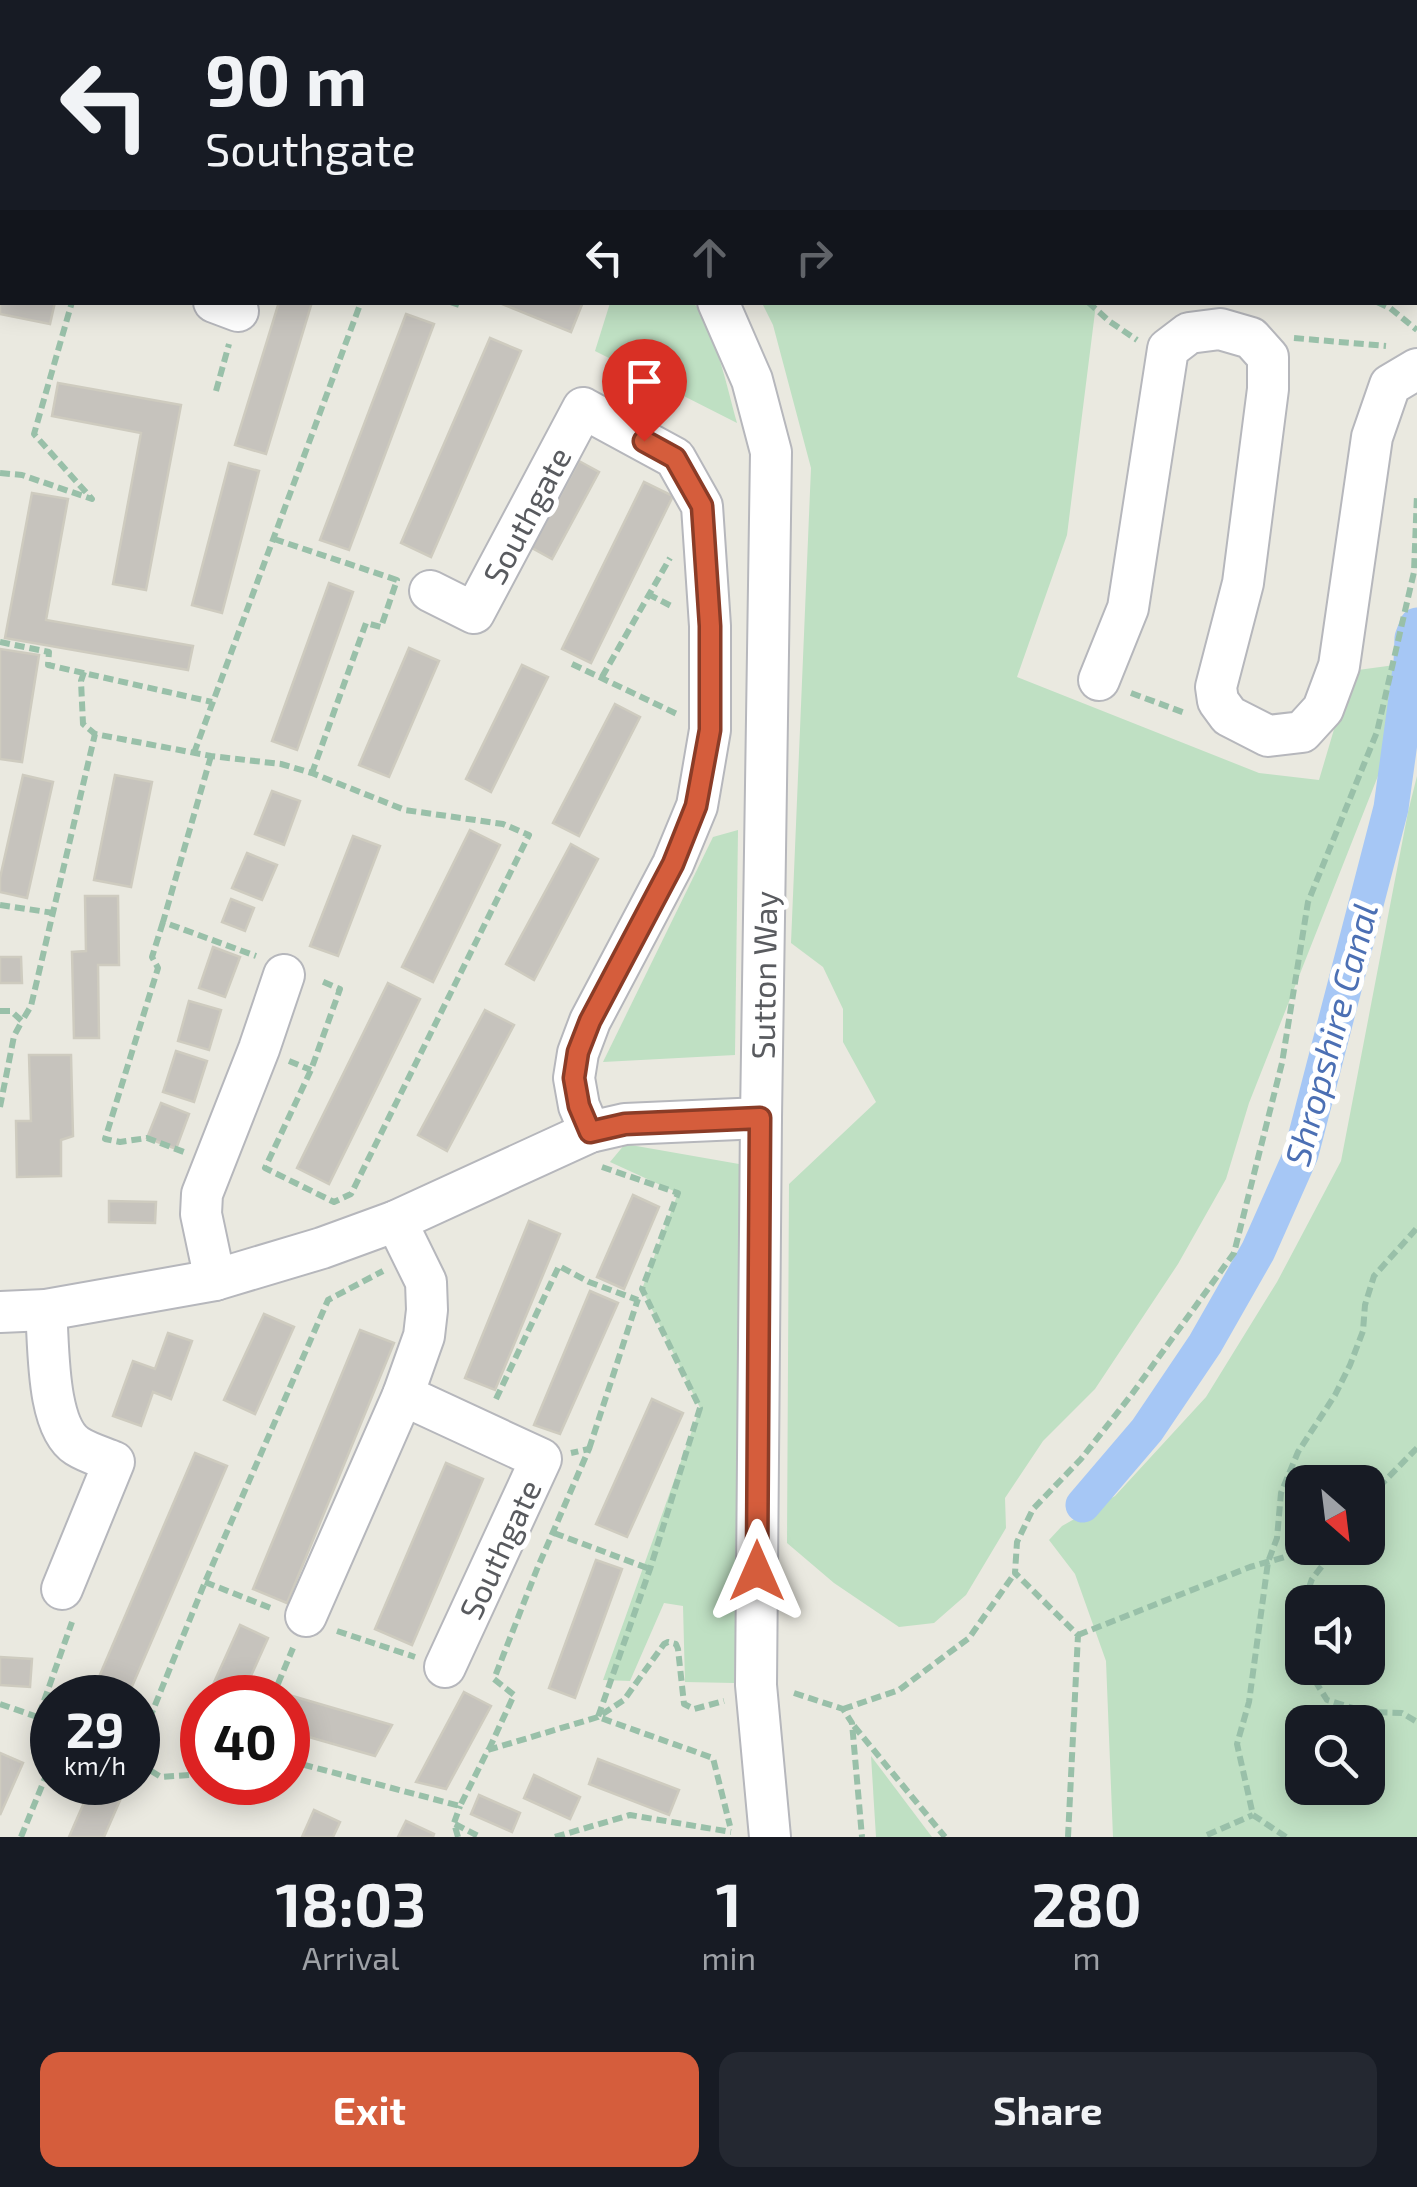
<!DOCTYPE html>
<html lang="en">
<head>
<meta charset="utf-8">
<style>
  :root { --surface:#171b24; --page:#242831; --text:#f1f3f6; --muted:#9ea1a6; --accent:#d55d3c }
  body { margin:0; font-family:"Exo 2",sans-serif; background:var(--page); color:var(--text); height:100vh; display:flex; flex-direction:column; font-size:38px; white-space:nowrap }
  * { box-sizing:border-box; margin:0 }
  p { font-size:32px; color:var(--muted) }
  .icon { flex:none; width:55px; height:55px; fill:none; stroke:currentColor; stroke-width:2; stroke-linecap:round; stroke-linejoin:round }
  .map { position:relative; height:1837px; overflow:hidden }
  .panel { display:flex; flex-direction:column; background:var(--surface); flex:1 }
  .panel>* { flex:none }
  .banner { position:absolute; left:0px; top:0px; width:1418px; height:305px; box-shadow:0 5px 25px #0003; background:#171b24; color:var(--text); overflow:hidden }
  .needle { width:65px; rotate:152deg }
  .tools { position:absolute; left:1285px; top:1465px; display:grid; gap:20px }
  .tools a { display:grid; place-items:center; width:100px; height:100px; border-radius:20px; background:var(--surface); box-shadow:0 5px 25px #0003; font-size:50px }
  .speed { position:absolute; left:30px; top:1675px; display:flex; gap:20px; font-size:50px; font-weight:700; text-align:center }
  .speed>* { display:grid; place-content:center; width:130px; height:130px; border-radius:50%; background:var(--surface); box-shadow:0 5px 25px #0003; line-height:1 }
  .speed small { font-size:25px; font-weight:400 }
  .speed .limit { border:15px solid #d22; background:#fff; color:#111 }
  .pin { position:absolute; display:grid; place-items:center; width:85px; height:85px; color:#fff; margin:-102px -42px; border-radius:50% 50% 50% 0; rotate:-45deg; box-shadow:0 0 10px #0007 }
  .pin .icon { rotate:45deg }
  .me { position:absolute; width:110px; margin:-55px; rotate:0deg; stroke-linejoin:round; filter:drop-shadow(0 0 8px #0008) }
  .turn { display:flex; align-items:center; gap:35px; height:210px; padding:0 40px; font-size:45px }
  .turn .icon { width:130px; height:130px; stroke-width:2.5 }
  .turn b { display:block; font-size:70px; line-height:85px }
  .lanes { display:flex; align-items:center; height:95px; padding:0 40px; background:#0003; justify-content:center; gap:50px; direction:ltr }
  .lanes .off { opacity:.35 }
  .eta { display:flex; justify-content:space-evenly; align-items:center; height:170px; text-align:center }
  .eta b { font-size:60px; font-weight:700; line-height:70px }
  .action { display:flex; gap:20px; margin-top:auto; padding:20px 40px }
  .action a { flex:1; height:115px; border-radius:20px; background:var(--accent); color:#fff; font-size:40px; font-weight:700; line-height:115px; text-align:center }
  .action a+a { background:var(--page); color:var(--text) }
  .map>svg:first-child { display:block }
</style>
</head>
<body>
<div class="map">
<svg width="1417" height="1837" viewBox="0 0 1417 1837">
  <rect width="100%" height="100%" fill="#eae9e0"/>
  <g fill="#bfe0c3" fill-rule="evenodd">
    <path d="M610,303h84c22,30 33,84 43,120l-142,-72z"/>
    <polygon points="762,303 1128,303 1096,304 1067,535 1017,677 1259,773 1319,780 1335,726 1358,670 1417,662 1417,677 1249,1103 1226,1179 1178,1264 1095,1389 1043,1441 1005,1498 1006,1528 966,1595 934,1623 899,1627 834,1583 787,1543 789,1184 876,1102 843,1042 843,1009 823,967 791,943 811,468 773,325"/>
    <path d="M1417,776v1061h-304l-7,-176 -31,-87 -26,-34 13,-14 53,-30 91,-99 71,-115 64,-121 67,-349zM1368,1482v66h-66v-66zM1368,1602v66h-66v-66zM1368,1722v66h-66v-66z"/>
    <polygon points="738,830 735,1055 603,1062 713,837"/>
    <polygon points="625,1144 739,1164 748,1299 734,1683 685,1682 683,1606 664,1603 630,1681 603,1680 700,1408 642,1289 678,1193 610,1162"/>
    <polygon points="871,1756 932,1837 876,1837"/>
  </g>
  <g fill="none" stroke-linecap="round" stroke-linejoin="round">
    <polyline stroke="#a6c7f5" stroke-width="35" points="1083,1505 1147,1430 1205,1344 1258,1251 1301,1154 1391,808 1411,662 1412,638 1417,625"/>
  </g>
  <g fill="#c6c3bd" stroke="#cecbbf" stroke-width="2.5">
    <polygon points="0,289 2,289 2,302 55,302 50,324 0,314"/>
    <polygon points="279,302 312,302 266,454 235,445"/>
    <polygon points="497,302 583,302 571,332"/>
    <polygon points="406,314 434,324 349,550 320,540"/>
    <polygon points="490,338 521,351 431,557 401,543"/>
    <polygon points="58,383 181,405 146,590 113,584 141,433 52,416"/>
    <polygon points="579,461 599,472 552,559 532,548"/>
    <polygon points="229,463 259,471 222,613 192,605"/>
    <polygon points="644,482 673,496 591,663 562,649"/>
    <polygon points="32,493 68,499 46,620 193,646 188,670 5,638"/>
    <polygon points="329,583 353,592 297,750 272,741"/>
    <polygon points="409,648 439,661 389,777 359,765"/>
    <polygon points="0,649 39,655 22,762 0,759"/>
    <polygon points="522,665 548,677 491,792 466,779"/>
    <polygon points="615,704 640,717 579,836 553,823"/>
    <polygon points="23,775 53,782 27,898 0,892 0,878"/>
    <polygon points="115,775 152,782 131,887 94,880"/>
    <polygon points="272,791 300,801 284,845 255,834"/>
    <polygon points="470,830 500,845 433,982 402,967"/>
    <polygon points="353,836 380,846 338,956 310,946"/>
    <polygon points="571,844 598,859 534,980 506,964"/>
    <polygon points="247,853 277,865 262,900 232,888"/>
    <polygon points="85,896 118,896 119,965 98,965 99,1038 74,1038 72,952 86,951"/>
    <polygon points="231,899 254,908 245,931 222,922"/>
    <polygon points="213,947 240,957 225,997 199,988"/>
    <polygon points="0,957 21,957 22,983 0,983"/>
    <polygon points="388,983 420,999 329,1184 297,1168"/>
    <polygon points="189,1001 221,1010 209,1050 178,1041"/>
    <polygon points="485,1010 514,1025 447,1151 418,1135"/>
    <polygon points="176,1051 207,1061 194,1102 163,1092"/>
    <polygon points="29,1055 71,1055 73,1136 61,1140 61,1176 17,1177 16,1121 31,1121"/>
    <polygon points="161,1103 189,1114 176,1149 147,1138"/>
    <polygon points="633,1195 659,1207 624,1289 597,1277"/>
    <polygon points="109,1201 156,1202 155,1223 109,1222"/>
    <polygon points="529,1221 560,1234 495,1390 465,1378"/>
    <polygon points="590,1291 618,1303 560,1434 534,1425"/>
    <polygon points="264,1314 294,1327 255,1414 224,1400"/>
    <polygon points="360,1330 394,1343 287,1603 253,1589"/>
    <polygon points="168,1333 192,1341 171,1399 153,1392 141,1426 113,1416 133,1361 155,1369"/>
    <polygon points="652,1399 683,1413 627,1537 596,1524"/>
    <polygon points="195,1453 227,1466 127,1698 90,1698"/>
    <polygon points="446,1463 483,1479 412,1645 375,1629"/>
    <polygon points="596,1560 622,1569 575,1698 549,1688"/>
    <polygon points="240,1625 268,1638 241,1698 207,1698"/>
    <polygon points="0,1657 32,1659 30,1687 0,1685"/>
    <polygon points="464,1692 491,1706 446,1789 416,1782"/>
    <polygon points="282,1693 392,1725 375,1756 288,1731 288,1698 280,1698"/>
    <polygon points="0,1753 23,1763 0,1815"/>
    <polygon points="598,1759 679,1790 669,1815 589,1784"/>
    <polygon points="534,1775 580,1797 570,1819 524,1798"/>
    <polygon points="93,1782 128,1782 104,1837 69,1837"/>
    <polygon points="479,1795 520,1813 512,1832 471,1814"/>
    <polygon points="314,1810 340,1822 333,1837 302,1837"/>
    <polygon points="406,1821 434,1834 433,1837 398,1837"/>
  </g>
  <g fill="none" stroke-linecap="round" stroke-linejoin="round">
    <defs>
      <g id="minor">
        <polyline points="138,2 164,2"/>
        <polyline points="401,2 402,0"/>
        <polyline points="0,7 2,6"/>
        <polyline points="0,145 2,143"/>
        <polyline points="0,221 2,222"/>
        <polyline points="214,302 238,311"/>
        <polyline points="718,302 752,380 771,452 761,1118 756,1685 770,1837"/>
        <polyline points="430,591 474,613 583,408 675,458 702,506 710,626 710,730 697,806 673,864 590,1021 578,1053 574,1078 579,1106 590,1132"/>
        <polyline points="1099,680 1128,608 1168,349 1189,333 1220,329 1251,338 1268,357 1268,389 1243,583 1216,687 1218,701 1229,716 1268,736 1302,732 1323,709 1339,666 1372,437 1390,385 1417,369"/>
        <polyline points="215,1280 201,1214 202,1194 259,1049 284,975"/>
        <path d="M46,1310c3,35 0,116 31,136 11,7 25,11 37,16l-52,127"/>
        <polyline points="0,1312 46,1310 215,1280 322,1248 396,1221 590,1132 625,1124 761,1118"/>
        <polyline points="403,1395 541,1459 445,1667"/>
        <polyline points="306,1616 403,1395 424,1336 427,1310 426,1282 396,1221"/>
      </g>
    </defs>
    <use href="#minor" stroke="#b6b7bc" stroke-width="44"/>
    <g stroke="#99c0a9" stroke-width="6" stroke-dasharray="10 5" stroke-linecap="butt">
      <polyline points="449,0 463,2"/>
      <polyline points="450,302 459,305"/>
      <polyline points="1088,302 1109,321 1137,340"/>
      <polyline points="1377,302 1390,308 1417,330"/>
      <polyline points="1294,338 1386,346"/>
      <polyline points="216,391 229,344"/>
      <polyline points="0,473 22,475 92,499 34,434 72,302"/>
      <polyline points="274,539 397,580 381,627 366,623 312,773"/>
      <polyline points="648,594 673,607"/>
      <polyline points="0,642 49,652 48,665 212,702"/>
      <polyline points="572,664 677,714"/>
      <polyline points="84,672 81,681 83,724 95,734"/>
      <polyline points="602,677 670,558"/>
      <polyline points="1131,693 1185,713"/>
      <polyline points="194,753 361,302"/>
      <polyline points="211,756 163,922 256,956"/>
      <polyline points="0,905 54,913"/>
      <polyline points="163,922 152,957 158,968 105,1139 120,1142 147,1138 184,1152"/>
      <polyline points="0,1011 11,1011 22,1021 31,1006 95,734 211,756 281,764 312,773 405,810 503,824 529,835 351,1194 334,1202 265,1168 311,1070 340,989 319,980"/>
      <polyline points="289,1061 311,1070"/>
      <polyline points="0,1107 14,1036 22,1021"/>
      <polyline points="602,1167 678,1193 642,1289 700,1408 650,1569 598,1717 713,1758 730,1826"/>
      <polyline points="496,1399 559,1266 589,1282 638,1300"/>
      <polyline points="589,1449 638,1299"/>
      <polyline points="1368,1498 1417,1448"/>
      <polyline points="554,1533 650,1569"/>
      <polyline points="205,1582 273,1609"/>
      <polyline points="1304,1602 1312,1579 1336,1548"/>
      <polyline points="1302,1606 1297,1624 1302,1653"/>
      <polyline points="337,1631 415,1657"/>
      <polyline points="1078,1635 1250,1567 1316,1548"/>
      <polyline points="1307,1668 1327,1700 1366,1712 1402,1713 1417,1722"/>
      <polyline points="794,1693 843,1709 852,1723 862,1837"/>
      <polyline points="272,1698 293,1648"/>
      <polyline points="0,1704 52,1722"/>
      <polyline points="843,1709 899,1690 969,1638 1015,1573"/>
      <polyline points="39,1715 72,1622"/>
      <polyline points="854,1726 945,1837"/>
      <polyline points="138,1747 205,1582 328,1300 383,1271"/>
      <polyline points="489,1749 514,1695 494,1679 537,1569 589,1449 571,1453"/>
      <polyline points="138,1763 161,1777 202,1774"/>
      <polyline points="288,1764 301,1764 460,1806 488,1750 598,1717 624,1700 664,1644 668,1642 676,1644 678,1649 684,1704 694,1709 724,1701"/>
      <polyline points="455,1824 480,1837"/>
      <polyline points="1207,1835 1253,1815"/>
      <polyline points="21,1837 52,1761"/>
      <polyline points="458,1837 454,1823 460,1806"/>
      <polyline points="555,1837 630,1815 731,1832"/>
      <polyline points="1068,1837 1078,1635 1015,1573 1017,1542 1033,1509 1081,1459 1132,1394 1234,1253 1282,1063 1308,902 1377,732 1414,572 1417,494"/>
      <polyline points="1286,1837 1253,1815 1237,1744 1249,1702 1268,1562 1277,1538 1281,1493 1298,1452 1335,1395 1350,1365 1363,1331 1365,1305 1374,1276 1417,1228"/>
    </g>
    <use href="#minor" stroke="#fff" stroke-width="40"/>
  </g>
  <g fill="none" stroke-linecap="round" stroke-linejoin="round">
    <defs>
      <polyline id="route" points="644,441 675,458 702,506 710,626 710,730 696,806 673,864 590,1021 578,1052 574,1078 579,1106 590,1132 625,1124 760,1118 757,1571"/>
    </defs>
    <use href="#route" stroke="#8a3c27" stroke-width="25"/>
    <use href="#route" stroke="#d55d3c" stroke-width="18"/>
  </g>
  <g text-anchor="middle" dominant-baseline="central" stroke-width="10" stroke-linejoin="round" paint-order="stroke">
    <g font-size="32" fill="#595b5f" stroke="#fff">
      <text transform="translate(526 515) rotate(-62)">Southgate</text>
      <text transform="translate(763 975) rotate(-89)">Sutton Way</text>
      <text transform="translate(499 1549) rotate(-65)">Southgate</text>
    </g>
    <g font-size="35" font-style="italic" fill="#4c70b4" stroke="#fff">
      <text transform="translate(1330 1034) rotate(-75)">Shropshire Canal</text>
    </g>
  </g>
</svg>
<div class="tools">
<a><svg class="needle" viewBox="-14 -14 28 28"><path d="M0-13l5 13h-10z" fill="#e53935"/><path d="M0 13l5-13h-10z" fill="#9ea1a6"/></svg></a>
<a><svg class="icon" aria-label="sound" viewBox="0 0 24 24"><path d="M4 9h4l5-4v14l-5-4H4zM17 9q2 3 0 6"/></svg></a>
<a><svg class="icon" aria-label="search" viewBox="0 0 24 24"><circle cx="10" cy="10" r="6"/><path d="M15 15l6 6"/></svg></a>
</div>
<div class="speed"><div>29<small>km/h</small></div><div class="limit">40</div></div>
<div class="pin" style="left:644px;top:441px;background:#d93025"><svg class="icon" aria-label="arrive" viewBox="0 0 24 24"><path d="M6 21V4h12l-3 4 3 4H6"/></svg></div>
<svg class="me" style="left:757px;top:1571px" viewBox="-20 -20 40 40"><path d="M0-17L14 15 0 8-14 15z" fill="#d55d3c" stroke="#fff" stroke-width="4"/></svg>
<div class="banner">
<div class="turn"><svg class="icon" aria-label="left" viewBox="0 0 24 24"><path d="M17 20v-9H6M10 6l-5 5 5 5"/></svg><div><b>90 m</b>Southgate</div></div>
<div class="lanes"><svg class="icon" aria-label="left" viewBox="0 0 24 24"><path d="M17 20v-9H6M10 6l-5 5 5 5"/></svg><svg class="icon off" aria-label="ahead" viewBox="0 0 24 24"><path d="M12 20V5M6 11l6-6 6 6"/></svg><svg class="icon off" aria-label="right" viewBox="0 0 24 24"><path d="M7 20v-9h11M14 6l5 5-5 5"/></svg></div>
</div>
</div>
<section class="panel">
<div class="eta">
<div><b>18:03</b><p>Arrival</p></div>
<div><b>1</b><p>min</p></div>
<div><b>280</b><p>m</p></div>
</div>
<div class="action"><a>Exit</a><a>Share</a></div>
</section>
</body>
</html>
